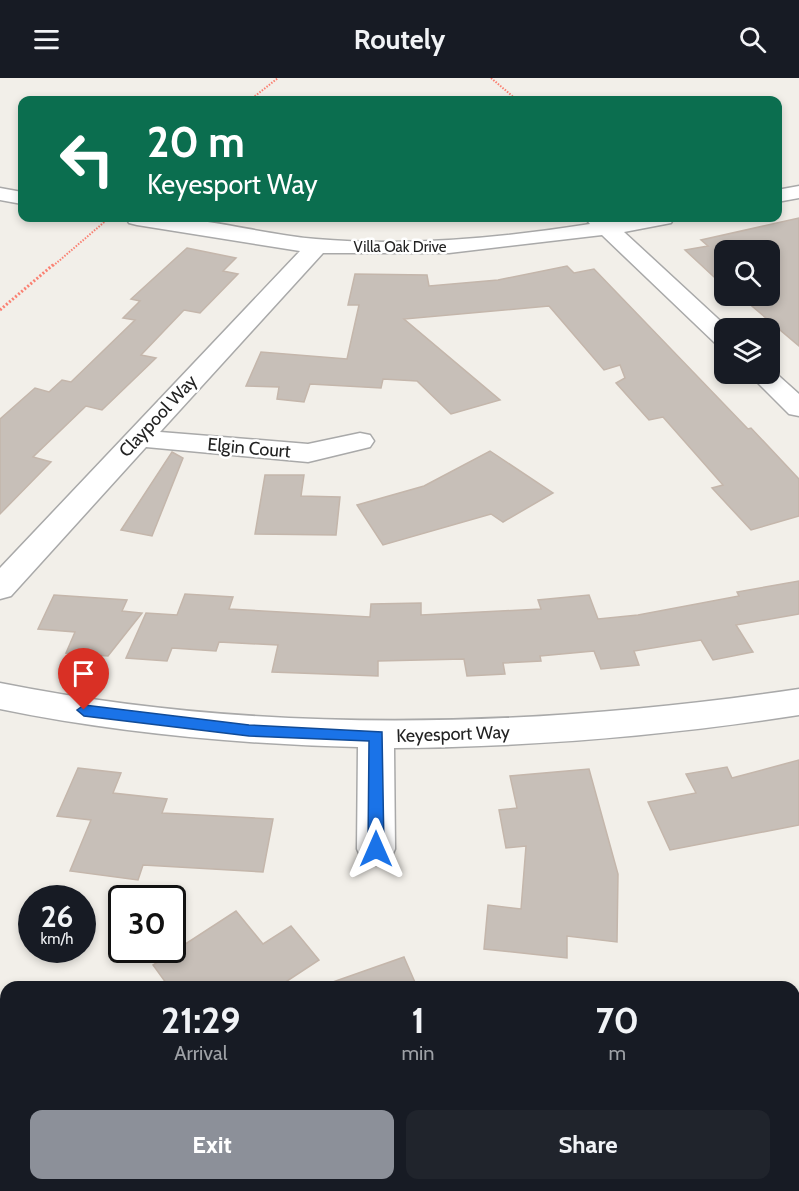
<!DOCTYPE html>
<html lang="en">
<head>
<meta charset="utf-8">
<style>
  :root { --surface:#171b24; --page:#20242c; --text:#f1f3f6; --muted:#9ea1a6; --accent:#8c9099 }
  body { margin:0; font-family:Cabin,sans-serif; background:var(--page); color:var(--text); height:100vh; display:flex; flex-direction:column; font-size:22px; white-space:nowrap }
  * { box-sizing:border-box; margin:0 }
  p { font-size:20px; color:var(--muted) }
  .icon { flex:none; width:33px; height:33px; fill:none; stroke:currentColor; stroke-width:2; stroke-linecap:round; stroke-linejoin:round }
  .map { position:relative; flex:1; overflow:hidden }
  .panel { position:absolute; left:0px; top:903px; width:800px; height:210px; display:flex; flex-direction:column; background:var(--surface); border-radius:18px 18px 0 0; box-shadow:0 3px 9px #0003 }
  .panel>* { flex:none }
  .banner { position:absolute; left:18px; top:18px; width:764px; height:126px; border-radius:12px; box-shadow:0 3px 9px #0003; background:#0b6e4f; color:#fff; overflow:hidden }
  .buttons { position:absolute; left:714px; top:162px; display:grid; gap:12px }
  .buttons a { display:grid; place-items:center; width:66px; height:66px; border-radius:12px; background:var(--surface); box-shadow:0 3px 9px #0003; font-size:30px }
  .speed { position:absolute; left:18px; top:807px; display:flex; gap:12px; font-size:30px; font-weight:700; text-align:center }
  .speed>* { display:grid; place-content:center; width:78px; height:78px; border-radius:50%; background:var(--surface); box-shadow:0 3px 9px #0003; line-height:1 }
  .speed small { font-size:15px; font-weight:400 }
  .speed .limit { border:3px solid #111; border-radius:9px; background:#fff; color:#111 }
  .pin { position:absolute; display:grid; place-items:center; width:51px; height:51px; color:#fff; margin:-62px -26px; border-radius:50% 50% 50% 0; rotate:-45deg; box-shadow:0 0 6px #0007 }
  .pin .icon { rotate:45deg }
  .me { position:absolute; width:66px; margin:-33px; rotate:0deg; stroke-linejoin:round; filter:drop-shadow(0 0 4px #0008) }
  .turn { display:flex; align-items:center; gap:21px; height:126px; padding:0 30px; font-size:27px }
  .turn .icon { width:78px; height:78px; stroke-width:2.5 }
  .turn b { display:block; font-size:42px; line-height:51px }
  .eta { display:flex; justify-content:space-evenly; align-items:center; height:102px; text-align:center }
  .eta b { font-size:36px; font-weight:700; line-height:42px }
  .primary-button { display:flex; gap:12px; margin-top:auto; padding:12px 30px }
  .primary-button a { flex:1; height:69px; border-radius:12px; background:var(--accent); color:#fff; font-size:24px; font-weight:700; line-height:69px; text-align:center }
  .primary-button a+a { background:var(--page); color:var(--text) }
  header { display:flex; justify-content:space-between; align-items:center; height:78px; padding:0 30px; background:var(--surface); font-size:27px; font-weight:700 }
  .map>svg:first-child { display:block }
</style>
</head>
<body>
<header><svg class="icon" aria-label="menu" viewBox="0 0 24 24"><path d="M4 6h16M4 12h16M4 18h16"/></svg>Routely<svg class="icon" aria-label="search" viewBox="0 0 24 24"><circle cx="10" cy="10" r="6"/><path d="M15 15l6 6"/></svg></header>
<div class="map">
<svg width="799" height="1113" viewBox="0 0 799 1113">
  <rect width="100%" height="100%" fill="#f2efe9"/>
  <g fill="#c7bfb8" stroke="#c4b6ab" stroke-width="1.5">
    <polygon points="799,140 799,268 740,218 770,218 770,172 724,172 724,204 717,198 714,199 685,172 708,168 701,162"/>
    <polygon points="187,170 236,180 223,193 238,196 200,235 184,232 141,277 156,280 102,332 86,328 33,379 51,384 0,436 0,341 35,310 49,314 62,302 71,304 135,242 123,240 140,223 131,221"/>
    <polygon points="567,188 574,195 594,191 748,351 751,350 799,401 799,438 751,452 712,410 723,407 663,339 649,342 616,305 625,300 620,287 604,292 549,228 404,241 500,322 451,336 417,303 383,301 381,310 310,306 304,324 277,321 279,309 246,308 261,274 347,281 359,227 348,227 355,196 427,197 429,208 498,202"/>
    <polygon points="490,373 553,415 503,444 491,436 383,467 357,427 424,408"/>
    <polygon points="172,374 183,380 152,458 121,452"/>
    <polygon points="265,397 304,397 301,418 340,419 336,457 255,456"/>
    <polygon points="799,503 799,536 736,547 753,574 713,582 701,562 634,573 639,587 601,591 594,573 540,578 541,583 503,585 505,596 467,598 464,581 378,583 378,598 272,594 278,567 219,564 216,573 172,570 167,583 126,580 146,535 177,537 185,516 233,519 229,531 370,539 371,526 421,525 421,537 541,531 538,522 589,517 598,541 638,537 739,518 737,514"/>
    <polygon points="54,517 127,522 122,533 142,535 108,578 66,575 75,554 38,551"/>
    <polygon points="799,682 799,747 670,772 648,724 696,715 686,696 727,689 732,700"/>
    <polygon points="78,690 121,695 113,715 167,721 162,735 273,741 263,794 143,787 138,802 70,793 91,742 57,738"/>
    <polygon points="589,691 618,796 617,864 567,858 567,880 484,871 488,827 521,831 526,768 506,770 499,732 517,730 510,698"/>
    <polygon points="236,833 263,866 291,848 319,882 278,909 169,909 153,887"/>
    <polygon points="404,879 417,909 331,909 330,905"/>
  </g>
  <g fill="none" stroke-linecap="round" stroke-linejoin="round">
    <defs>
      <g id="minor">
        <polygon points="799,108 799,120 777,124 777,112"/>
        <polygon points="0,110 22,114 22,126 0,122"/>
        <path d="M126,140c61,-7 129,16 190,21 91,8 184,-1 274,-15l-5,-6h23l3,2 63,-2 -3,5 -47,9 104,96h-4v17l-9,-2 -113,-108 -153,18h-126l-163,179 148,12 52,-11 10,2 4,6 -4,6 -62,15 -162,-15 -135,149 -11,3v-31l300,-317 -163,-26 -8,-2z"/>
        <polygon points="770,290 799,316 799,338 789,336 749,296 770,296"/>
        <path d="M0,605c263,53 535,45 799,6v26c-135,21 -268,32 -405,33l1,101 -5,11 -14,5 -14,-5 -5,-11 1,-102c-119,-3 -241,-14 -358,-38z"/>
      </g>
    </defs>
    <use href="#minor" stroke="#a9a9a9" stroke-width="3"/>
    <g stroke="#fa8072" stroke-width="2" stroke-dasharray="1.5 1.5" stroke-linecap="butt">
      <polyline points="491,0 517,22"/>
      <polyline points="250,22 278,0"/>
      <polyline points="53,188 109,140"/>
    </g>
    <polyline stroke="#fa8072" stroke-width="3" stroke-dasharray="2 2" stroke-linecap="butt" points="0,232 54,186"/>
    <use href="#minor" fill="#fff" fill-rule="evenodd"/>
  </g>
  <polygon fill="#1a73e8" stroke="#114b97" stroke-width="1.5" points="84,627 249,647 382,654 384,771 381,776 370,776 368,771 369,663 249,658 84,638 77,632"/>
  <g text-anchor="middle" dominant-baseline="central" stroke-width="5" stroke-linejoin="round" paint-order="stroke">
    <g font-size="15" fill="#222" stroke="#fff">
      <text x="400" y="169">Villa Oak Drive</text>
    </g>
    <g font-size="18" fill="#222" stroke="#fff">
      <text transform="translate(158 338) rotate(-47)">Claypool Way</text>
      <text transform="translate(249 370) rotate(5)">Elgin Court</text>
      <text transform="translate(453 656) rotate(-2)">Keyesport Way</text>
    </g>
  </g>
</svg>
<div class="buttons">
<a><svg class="icon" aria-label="search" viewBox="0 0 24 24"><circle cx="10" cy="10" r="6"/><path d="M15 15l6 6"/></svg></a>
<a><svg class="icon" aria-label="layers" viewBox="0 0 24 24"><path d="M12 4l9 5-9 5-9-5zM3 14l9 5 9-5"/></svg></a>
</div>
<div class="speed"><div>26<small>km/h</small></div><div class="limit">30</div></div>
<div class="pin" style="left:84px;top:632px;background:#d93025"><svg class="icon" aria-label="arrive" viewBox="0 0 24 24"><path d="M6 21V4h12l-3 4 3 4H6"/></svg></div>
<svg class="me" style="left:376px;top:771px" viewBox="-20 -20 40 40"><path d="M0-17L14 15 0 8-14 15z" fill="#1a73e8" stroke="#fff" stroke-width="4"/></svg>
<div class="banner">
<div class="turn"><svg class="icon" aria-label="left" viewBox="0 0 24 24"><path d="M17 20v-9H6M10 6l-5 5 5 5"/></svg><div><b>20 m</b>Keyesport Way</div></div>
</div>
<section class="panel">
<div class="eta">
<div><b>21:29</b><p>Arrival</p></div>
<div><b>1</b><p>min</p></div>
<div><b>70</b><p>m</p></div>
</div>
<div class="primary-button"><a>Exit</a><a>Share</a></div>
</section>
</div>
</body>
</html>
